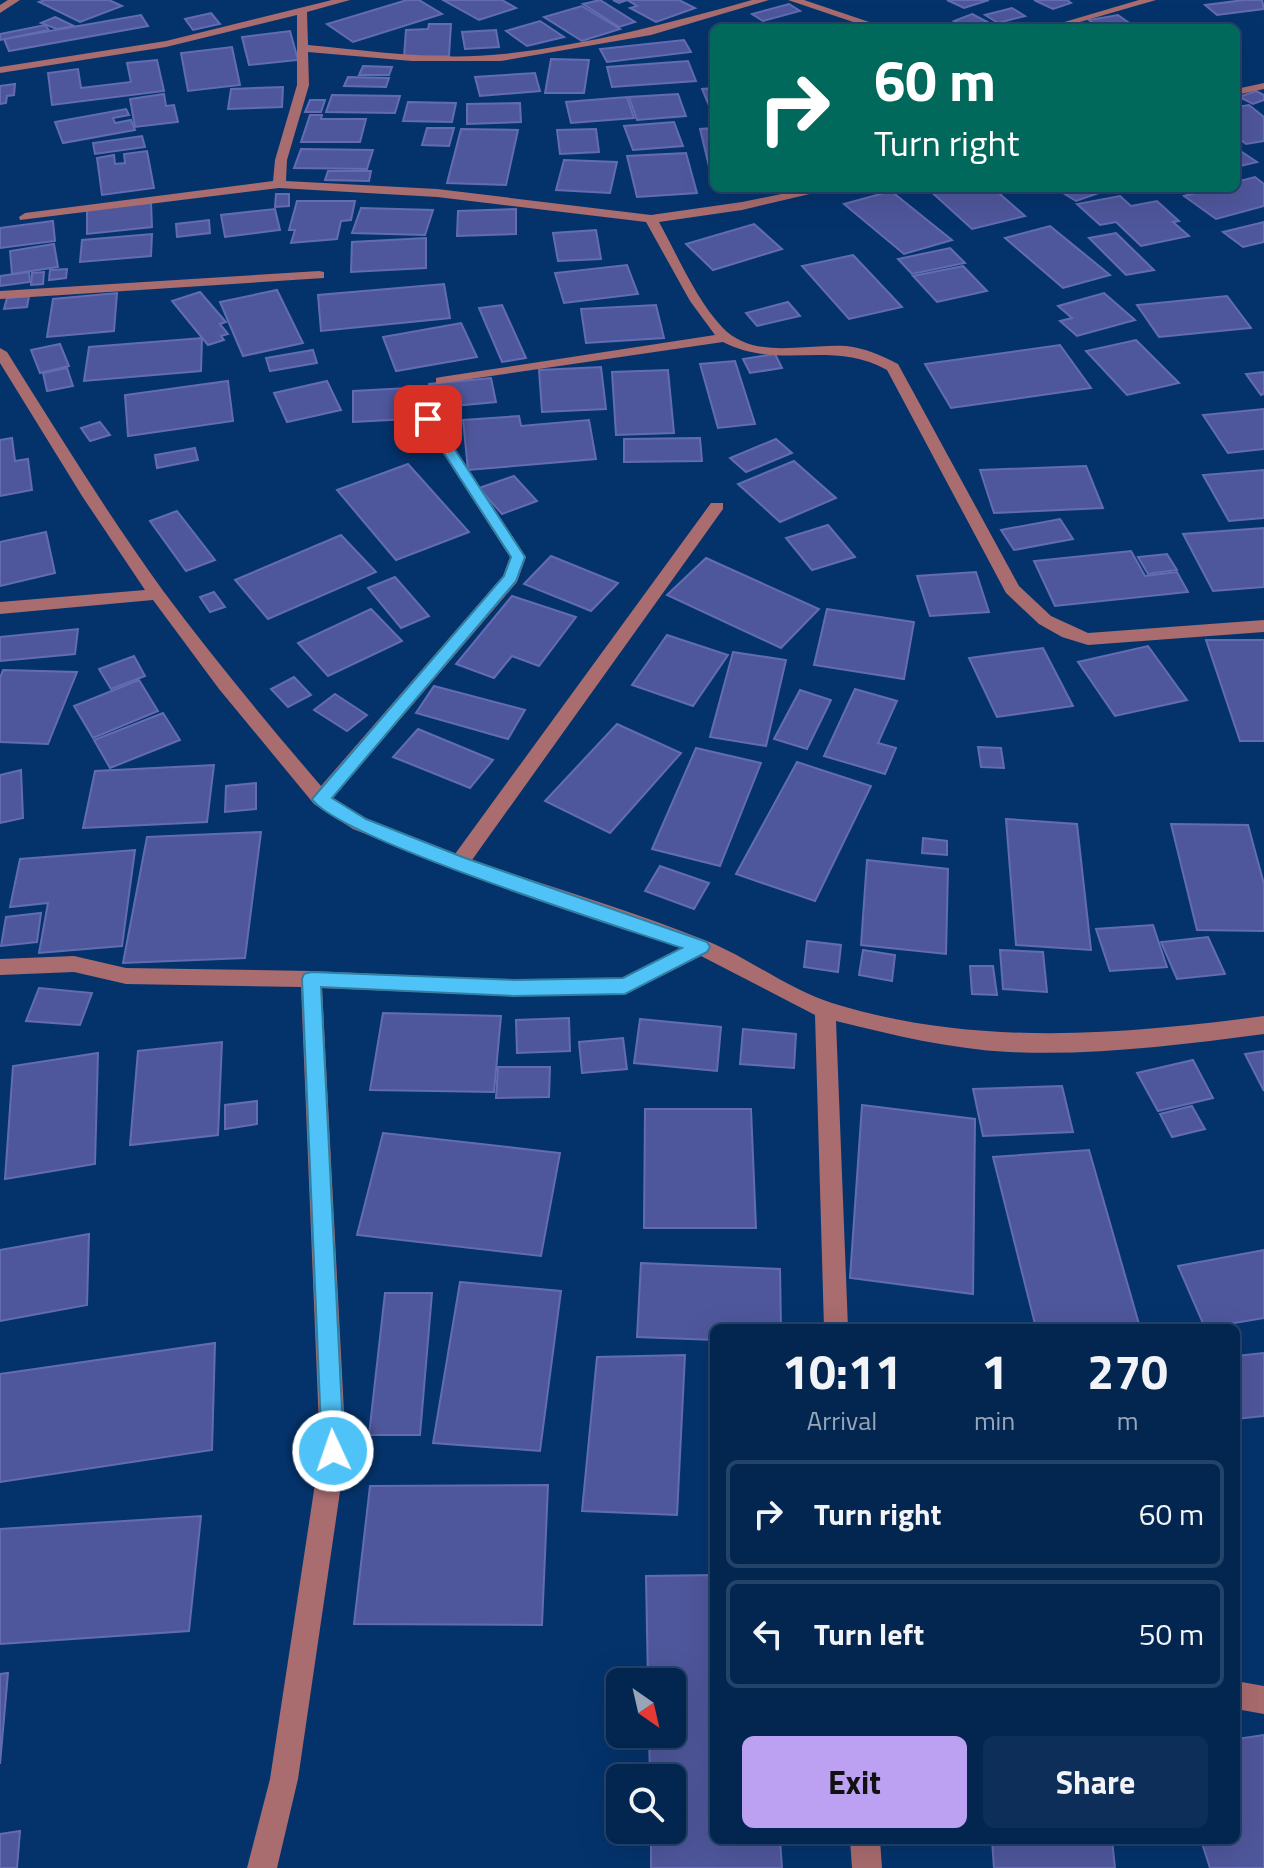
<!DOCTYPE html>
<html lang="en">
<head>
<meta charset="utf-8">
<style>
  :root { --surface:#032651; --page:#0d2e58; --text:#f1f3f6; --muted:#97a5b7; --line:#244368; --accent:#bca0f2 }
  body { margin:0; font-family:"Titillium Web",sans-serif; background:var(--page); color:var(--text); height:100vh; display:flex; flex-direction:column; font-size:30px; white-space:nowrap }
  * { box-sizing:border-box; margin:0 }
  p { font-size:26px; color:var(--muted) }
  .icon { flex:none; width:44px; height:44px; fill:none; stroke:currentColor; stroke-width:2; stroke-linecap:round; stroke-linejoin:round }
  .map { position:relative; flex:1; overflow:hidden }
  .sheet { position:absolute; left:710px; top:1324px; width:530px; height:520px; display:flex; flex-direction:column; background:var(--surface); border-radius:12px; box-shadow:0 8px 32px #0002,0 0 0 2px var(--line) }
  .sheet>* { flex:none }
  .top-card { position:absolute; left:710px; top:24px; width:530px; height:168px; border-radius:12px; box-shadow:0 8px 32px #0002,0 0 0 2px var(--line); background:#00695c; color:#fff; overflow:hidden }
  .needle { width:52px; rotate:146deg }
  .buttons { position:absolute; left:606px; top:1668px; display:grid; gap:16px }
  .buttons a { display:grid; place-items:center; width:80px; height:80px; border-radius:12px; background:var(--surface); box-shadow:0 8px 32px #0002,0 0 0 2px var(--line); font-size:40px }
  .pin { position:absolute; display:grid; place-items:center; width:68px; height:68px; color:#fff; margin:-34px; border-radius:16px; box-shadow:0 4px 12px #0006 }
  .me { position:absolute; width:88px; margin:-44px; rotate:357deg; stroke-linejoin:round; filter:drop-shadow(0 0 6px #0008) }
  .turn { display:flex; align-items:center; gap:28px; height:168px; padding:0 32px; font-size:36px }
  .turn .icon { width:104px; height:104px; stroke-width:2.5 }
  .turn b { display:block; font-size:56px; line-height:68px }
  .eta { display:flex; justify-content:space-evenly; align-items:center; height:136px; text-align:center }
  .eta b { font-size:48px; font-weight:700; line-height:56px }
  .action { display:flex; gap:16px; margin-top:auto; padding:16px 32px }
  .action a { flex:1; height:92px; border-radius:12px; background:var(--accent); color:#111; font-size:32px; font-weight:700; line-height:92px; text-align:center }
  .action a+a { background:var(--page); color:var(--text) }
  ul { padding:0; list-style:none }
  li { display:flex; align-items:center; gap:24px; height:108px; margin:0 16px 12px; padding:0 16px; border:4px solid var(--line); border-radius:12px }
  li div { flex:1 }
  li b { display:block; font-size:30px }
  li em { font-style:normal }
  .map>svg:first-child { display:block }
</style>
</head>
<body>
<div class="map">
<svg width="1264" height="1868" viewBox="0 0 1264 1868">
  <rect width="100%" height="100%" fill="#04336c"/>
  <g fill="#4f579c" stroke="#636cb3" stroke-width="2">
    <polygon points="45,0 109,0 122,6 80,22 39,2"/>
    <polygon points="407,0 419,0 442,14 353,42 327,24"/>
    <polygon points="443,0 502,0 516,8 479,20"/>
    <polygon points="600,0 635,22 619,27 583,4"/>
    <polygon points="613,0 679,0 695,8 656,22 630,8 637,6 627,0 619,3"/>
    <polygon points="947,0 989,0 964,8"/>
    <polygon points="1034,0 1067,0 1071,3 1053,9"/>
    <polygon points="1244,0 1262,0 1264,9 1217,15 1205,5"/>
    <polygon points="789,4 800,11 763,21 752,14"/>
    <polygon points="582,6 620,29 582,41 544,17"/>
    <polygon points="1012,8 1025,16 998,23 985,15"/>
    <polygon points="211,13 220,24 193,30 185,19"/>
    <polygon points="972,14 993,25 968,28 954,21"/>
    <polygon points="141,15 148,26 9,51 4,39"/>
    <polygon points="1118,15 1132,25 1100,28 1089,20"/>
    <polygon points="55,17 74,26 57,29 41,23"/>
    <polygon points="540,21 564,37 527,46 506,31"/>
    <polygon points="429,24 451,24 449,56 404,57 406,30 428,29"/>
    <polygon points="45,25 49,30 0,40 0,34"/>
    <polygon points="496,30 499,47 465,49 462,32"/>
    <polygon points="290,31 298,60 249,65 242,37"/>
    <polygon points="684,40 691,52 607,62 600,49"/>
    <polygon points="232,47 240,85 188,91 181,53"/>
    <polygon points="551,59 589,60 584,93 545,93"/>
    <polygon points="157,60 164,91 52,105 48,73 78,69 81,88 131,82 127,63"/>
    <polygon points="688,61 696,81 612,87 607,67"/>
    <polygon points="363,66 392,67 389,75 359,75"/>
    <polygon points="535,73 540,91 480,96 475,77"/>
    <polygon points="348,77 389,78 386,87 344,86"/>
    <polygon points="15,84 14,95 7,96 6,103 0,104 0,86"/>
    <polygon points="283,87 282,107 228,109 231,89"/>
    <polygon points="714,88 714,115 713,115 702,89"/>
    <polygon points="1256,91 1264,95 1264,100 1253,104 1239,97"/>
    <polygon points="164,94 166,106 174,105 178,122 135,127 130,99"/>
    <polygon points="678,94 686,116 637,120 629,97"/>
    <polygon points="332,95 400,96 395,113 326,112"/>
    <polygon points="627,97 634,118 571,123 566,102"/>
    <polygon points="310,100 325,100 321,112 305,112"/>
    <polygon points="408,102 456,103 452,122 403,121"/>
    <polygon points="520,103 521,122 467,124 467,104"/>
    <polygon points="1249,105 1264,117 1264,141 1246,144 1236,136 1236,107"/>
    <polygon points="126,109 129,115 113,118 115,123 131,120 135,130 63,143 55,122"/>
    <polygon points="310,115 322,115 321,119 366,119 360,142 301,142"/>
    <polygon points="674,122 683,146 633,150 624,126"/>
    <polygon points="427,128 454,128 449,146 422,145"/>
    <polygon points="714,128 714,183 713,183 700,129"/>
    <polygon points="461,129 518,130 506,185 447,183"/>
    <polygon points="596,129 599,152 560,154 557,130"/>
    <polygon points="142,136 145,147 95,154 93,143"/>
    <polygon points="1236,148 1257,162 1236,167"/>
    <polygon points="301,149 373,150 367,169 294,168"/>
    <polygon points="147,151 154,188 102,195 97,158 114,155 115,164 125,163 124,154"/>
    <polygon points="686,153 697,193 637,197 627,156"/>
    <polygon points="564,160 617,162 610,193 556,190"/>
    <polygon points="328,171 371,171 369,181 325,180"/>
    <polygon points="1255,177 1264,184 1264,206 1216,219 1184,196 1215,188 1236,188 1236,182"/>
    <polygon points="927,188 993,188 1025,216 972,229"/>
    <polygon points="1055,188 1113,188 1076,201"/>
    <polygon points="891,191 952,240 904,254 844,204"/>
    <polygon points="276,194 289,194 289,206 275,207"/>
    <polygon points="1120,196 1131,206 1157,201 1179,221 1173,222 1189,236 1141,246 1116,222 1100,225 1077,204"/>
    <polygon points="297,201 355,201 351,220 341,221 337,239 291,243 295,230 289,230"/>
    <polygon points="151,202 152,227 87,234 87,209"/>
    <polygon points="361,208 433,210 425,235 352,233"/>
    <polygon points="275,209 280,230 225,237 221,215"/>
    <polygon points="516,209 516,234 457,236 458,211"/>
    <polygon points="209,220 210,233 177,237 176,224"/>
    <polygon points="53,221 55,241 0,248 0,228"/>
    <polygon points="1264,222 1264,242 1243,247 1223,232"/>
    <polygon points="754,224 782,249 713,270 686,244"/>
    <polygon points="1050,226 1110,275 1063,288 1005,238"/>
    <polygon points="596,230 601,259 558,261 553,233"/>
    <polygon points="1116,233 1154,270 1126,275 1089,238"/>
    <polygon points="152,234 151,256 80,262 82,240"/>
    <polygon points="426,238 426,268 351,272 352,242"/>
    <polygon points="54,244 58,267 12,274 10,251"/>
    <polygon points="950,248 965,263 912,274 898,259"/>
    <polygon points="853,255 902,307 849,319 802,266"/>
    <polygon points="627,265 638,294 564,303 555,273"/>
    <polygon points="963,266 987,291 937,302 913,276"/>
    <polygon points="67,269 66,278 49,280 50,270"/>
    <polygon points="29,272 30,282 0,286 0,276"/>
    <polygon points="44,272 43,284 31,285 32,273"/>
    <polygon points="444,284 450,318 321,331 318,295"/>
    <polygon points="277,290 303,343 243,356 220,302"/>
    <polygon points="200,292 226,322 220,324 228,334 221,336 224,340 208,345 172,301"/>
    <polygon points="117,293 114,331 47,337 53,299"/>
    <polygon points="1104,293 1135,320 1077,336 1060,321 1072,318 1058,306"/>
    <polygon points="29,296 27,307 4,309 7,298"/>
    <polygon points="1227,296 1251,328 1159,337 1137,305"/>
    <polygon points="788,302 800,316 757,326 746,313"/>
    <polygon points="502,305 526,358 502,362 479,308"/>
    <polygon points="656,305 664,338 586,343 581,309"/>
    <polygon points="461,323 477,357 396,371 383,337"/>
    <polygon points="202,338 201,371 84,381 89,347"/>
    <polygon points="1136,340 1179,383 1127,395 1086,351"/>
    <polygon points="60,344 69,366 40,373 31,350"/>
    <polygon points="1060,345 1091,388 951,408 925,364"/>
    <polygon points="313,350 317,363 270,371 266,358"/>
    <polygon points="775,354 782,368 750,373 743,359"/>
    <polygon points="735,361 755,424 718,428 700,364"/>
    <polygon points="601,367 606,409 542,412 539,370"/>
    <polygon points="67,368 73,386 47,391 43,373"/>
    <polygon points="668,370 674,433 616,435 612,372"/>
    <polygon points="1264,372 1264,394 1261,395 1246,374"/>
    <polygon points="491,378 496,402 432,408 429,384"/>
    <polygon points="228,381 233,421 128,436 125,395"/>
    <polygon points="327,381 341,410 287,422 274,393"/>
    <polygon points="408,388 409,419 353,422 353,391"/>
    <polygon points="1264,409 1264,449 1228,453 1203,415"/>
    <polygon points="456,411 457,419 440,421 439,413"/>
    <polygon points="519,416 521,426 589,420 596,459 468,470 463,420"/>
    <polygon points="100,422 110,435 90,441 81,428"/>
    <polygon points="12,438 15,461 28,459 32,490 0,496 0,440"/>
    <polygon points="700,438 702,461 624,462 624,439"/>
    <polygon points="776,439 792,453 746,472 730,458"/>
    <polygon points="195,448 198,460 157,468 155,455"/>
    <polygon points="794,461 836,498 780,522 738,484"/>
    <polygon points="408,464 469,532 396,560 337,490"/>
    <polygon points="1086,466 1103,508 994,513 980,470"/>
    <polygon points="1264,470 1264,518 1229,521 1203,475"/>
    <polygon points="514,476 537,501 502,514 479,488"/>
    <polygon points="177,511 215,560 186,571 150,521"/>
    <polygon points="1060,519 1073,539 1014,550 1001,530"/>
    <polygon points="828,525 855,557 812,570 786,538"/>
    <polygon points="1264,528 1264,587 1213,591 1183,534"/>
    <polygon points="46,532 55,573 0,586 0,542"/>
    <polygon points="341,535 376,572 268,619 235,580"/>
    <polygon points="1131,551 1145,576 1177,572 1188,592 1055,606 1034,561"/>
    <polygon points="1167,554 1177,570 1148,574 1138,557"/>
    <polygon points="551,556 618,583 591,611 524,584"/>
    <polygon points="706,558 819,609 781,648 667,595"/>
    <polygon points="976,572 989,612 930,616 917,576"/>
    <polygon points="395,577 429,616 401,628 368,588"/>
    <polygon points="214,592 225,607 210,612 200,597"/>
    <polygon points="512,596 576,617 539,666 512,656 494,678 456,664"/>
    <polygon points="371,609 402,641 328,676 298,643"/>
    <polygon points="827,609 914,622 904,679 814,665"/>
    <polygon points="78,629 75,654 0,661 0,637"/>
    <polygon points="667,635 728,655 693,706 632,685"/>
    <polygon points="1206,640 1264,640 1264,741 1240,741"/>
    <polygon points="1148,646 1187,700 1115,716 1078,662"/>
    <polygon points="1043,648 1073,706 997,717 969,658"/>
    <polygon points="733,652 786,660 766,746 710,737"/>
    <polygon points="134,656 145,676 111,689 99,669"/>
    <polygon points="3,670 77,672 48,744 0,742 0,678"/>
    <polygon points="294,677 311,695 288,707 271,689"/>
    <polygon points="139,680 158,711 93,738 74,706"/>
    <polygon points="434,686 525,710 508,739 416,713"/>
    <polygon points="855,689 897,701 878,743 896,748 885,774 824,756"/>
    <polygon points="800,690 831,700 807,749 774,739"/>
    <polygon points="335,694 367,715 347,731 314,710"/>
    <polygon points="163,713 180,740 110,768 94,740"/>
    <polygon points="617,724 681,753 610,833 545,801"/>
    <polygon points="418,729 493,760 470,788 393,757"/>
    <polygon points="978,747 1001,748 1004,768 981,767"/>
    <polygon points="696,748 761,763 720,866 652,849"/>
    <polygon points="797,762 871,786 815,901 736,874"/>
    <polygon points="214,765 207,822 83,828 95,771"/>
    <polygon points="21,770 23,818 0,823 0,775"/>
    <polygon points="256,783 256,809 225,812 226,786"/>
    <polygon points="1006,819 1077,824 1091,950 1016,945"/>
    <polygon points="1171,824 1248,825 1264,884 1264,931 1197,930"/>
    <polygon points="261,832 245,958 123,963 147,837"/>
    <polygon points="923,838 947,841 947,855 922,853"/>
    <polygon points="135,850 122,946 39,953 48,903 10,907 20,859"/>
    <polygon points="867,860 948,869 946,954 861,945"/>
    <polygon points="660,866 709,883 694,909 645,891"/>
    <polygon points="41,913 37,942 1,946 6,917"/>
    <polygon points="1153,925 1167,967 1110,971 1096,929"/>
    <polygon points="1208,937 1225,974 1177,979 1161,942"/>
    <polygon points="807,941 841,945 838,972 804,967"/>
    <polygon points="863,950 895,955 892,981 859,975"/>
    <polygon points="1000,950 1043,952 1047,992 1003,989"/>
    <polygon points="970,966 993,966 997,995 972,994"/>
    <polygon points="39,988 92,993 80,1025 26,1021"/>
    <polygon points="383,1013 501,1016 494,1092 370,1090"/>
    <polygon points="569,1018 570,1051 517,1053 516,1020"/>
    <polygon points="640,1019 721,1027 717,1071 634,1063"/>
    <polygon points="743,1029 796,1034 794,1068 740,1064"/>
    <polygon points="623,1038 627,1069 582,1073 579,1042"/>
    <polygon points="222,1042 218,1135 130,1145 138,1051"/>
    <polygon points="1264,1051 1264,1091 1245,1054"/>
    <polygon points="98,1053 95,1164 5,1179 13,1066"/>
    <polygon points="1193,1060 1213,1098 1158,1111 1137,1073"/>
    <polygon points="498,1067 550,1067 549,1097 496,1098"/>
    <polygon points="1062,1086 1073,1132 983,1136 973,1089"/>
    <polygon points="257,1101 257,1124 225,1129 225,1105"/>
    <polygon points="862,1105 975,1119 973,1294 850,1278"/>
    <polygon points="1192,1106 1205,1129 1172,1137 1160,1114"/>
    <polygon points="645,1109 751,1109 756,1228 644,1228"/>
    <polygon points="383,1133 560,1153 541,1256 357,1235"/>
    <polygon points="1089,1150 1139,1324 1036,1328 993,1157"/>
    <polygon points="89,1234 87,1305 0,1321 0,1250"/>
    <polygon points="1264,1250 1264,1318 1205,1328 1178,1266"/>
    <polygon points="641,1263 780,1269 781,1328 714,1328 714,1340 637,1337"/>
    <polygon points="460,1282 561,1291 540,1451 433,1443"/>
    <polygon points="385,1293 432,1293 420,1435 369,1435"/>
    <polygon points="215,1343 212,1450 0,1482 0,1374"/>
    <polygon points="1264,1353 1264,1416 1236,1419 1236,1356"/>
    <polygon points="685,1355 677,1515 582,1511 597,1357"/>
    <polygon points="548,1485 542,1625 354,1624 370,1486"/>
    <polygon points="201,1516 189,1631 0,1644 0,1529"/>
    <polygon points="714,1575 714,1840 780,1840 782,1868 651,1868 651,1830 672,1830 672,1778 650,1778 649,1734 672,1734 672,1682 648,1682 646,1576"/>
    <polygon points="8,1673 0,1764 0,1674"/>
    <polygon points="1264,1735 1264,1868 1210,1868 1201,1840 1236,1840 1236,1739"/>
    <polygon points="20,1831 17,1868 0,1868 0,1834"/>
    <polygon points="992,1840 1112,1840 1115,1868 994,1868"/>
  </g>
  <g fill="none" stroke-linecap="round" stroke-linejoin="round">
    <g fill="#a96c6f" fill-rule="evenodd">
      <polygon points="8,0 20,0 0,13 0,5"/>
      <path d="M332,0h18l-43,12 1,33c64,6 131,16 195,9 84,-9 167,-31 249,-54h17l-118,35 -150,26h-89l-104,-9 1,33 -22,75 -1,21 151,8 214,26 91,-13 69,-14h24l-93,22 -83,12c19,34 36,76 63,105 32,34 83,16 124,19 19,2 35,9 52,18l121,222 32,30 37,17 176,-13v12l-176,13 -26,-8 -23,-13 -33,-31 -119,-223c-57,-31 -107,1 -164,-28l-287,42v-6l5,-1 274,-42 -25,-34 -44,-79 -209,-25 -158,-9 -259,32 -1,-3 6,-4 248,-32 2,-21 22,-75v-70l-131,32 -166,26v-6l166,-26z"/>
      <polygon points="788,0 804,0 887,28 871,28"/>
      <polygon points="1139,0 1156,0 1066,26 1061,23"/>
      <polygon points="1264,83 1264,89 1236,95 1236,89"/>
      <polygon points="319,271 324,272 324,278 0,299 0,291"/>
      <path d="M0,348l7,4c51,81 101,163 157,240 50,67 103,131 157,194l182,-210 7,-19 -89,-138 2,-3h10l93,141 -9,25 -184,216 34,21 88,35 256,-351h12v6l-251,351c78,27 158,50 235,81 42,17 81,48 125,62 141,44 288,32 432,13v18c-84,11 -170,22 -255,18 -59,-3 -116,-17 -173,-31l12,307h-24l-9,-313 -114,-59 -76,38 -111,2 -192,-8 24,463 -48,328 -21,89h-30l23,-89 50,-328 -19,-464 -175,-3 -52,-12 -74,3v-16l74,-3 52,12 185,3 203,9 108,-2 59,-30 -229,-80 -99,-39 -39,-25 -95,-115 -66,-89 -153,14v-12l145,-12 -63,-94 -82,-133z"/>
      <polygon points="1236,1681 1264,1686 1264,1714 1236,1709"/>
      <polygon points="850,1840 880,1840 882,1868 852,1868"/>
    </g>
  </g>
  <path fill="#4fc3f7" stroke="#337fa1" stroke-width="2" d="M424,416h9l92,141 -9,24 -184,217 34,21 99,39 242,84 3,5 -3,5 -82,42 -111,2 -193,-9 23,464 -3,8 -8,3 -8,-3 -3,-8 -20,-472 2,-5 7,-2 203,8 109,-2 59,-30c-61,-21 -343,-109 -370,-149l192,-223 7,-19 -89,-138z"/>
</svg>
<div class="buttons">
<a><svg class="needle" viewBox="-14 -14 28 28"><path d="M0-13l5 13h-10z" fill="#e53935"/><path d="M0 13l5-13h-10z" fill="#97a5b7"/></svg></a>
<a><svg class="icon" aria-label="search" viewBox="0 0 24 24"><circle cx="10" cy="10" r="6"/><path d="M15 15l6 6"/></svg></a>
</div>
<div class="pin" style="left:428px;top:419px;background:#d93025"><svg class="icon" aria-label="arrive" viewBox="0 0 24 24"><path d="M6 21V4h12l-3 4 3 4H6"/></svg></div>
<svg class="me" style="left:333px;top:1451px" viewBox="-20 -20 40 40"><circle r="17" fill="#4fc3f7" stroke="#fff" stroke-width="3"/><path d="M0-11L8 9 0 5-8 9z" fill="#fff"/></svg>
<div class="top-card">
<div class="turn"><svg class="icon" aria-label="right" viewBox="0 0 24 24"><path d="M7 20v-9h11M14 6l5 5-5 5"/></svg><div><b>60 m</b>Turn right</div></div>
</div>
<section class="sheet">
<div class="eta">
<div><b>10:11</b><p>Arrival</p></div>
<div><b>1</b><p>min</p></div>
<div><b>270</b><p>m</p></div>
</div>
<ul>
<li><svg class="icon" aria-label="right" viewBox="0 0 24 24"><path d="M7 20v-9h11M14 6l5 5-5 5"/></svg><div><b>Turn right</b></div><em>60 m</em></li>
<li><svg class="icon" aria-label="left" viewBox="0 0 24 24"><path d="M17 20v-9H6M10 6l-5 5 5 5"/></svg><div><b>Turn left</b></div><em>50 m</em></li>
</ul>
<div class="action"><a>Exit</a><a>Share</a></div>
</section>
</div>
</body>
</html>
